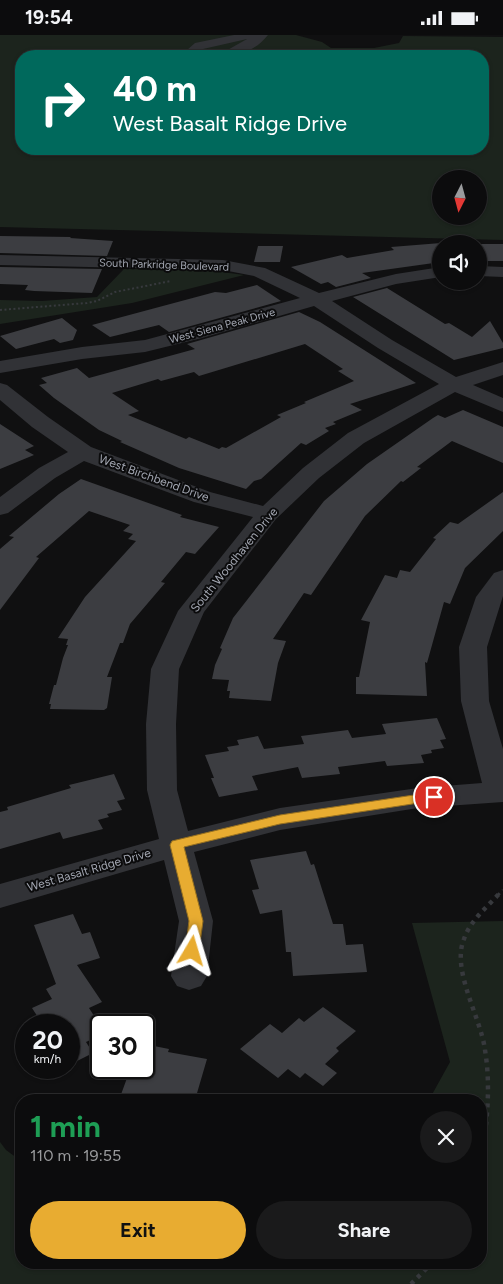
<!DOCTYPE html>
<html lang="en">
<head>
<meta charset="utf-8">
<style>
  :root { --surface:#0c0c0d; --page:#1a1a1b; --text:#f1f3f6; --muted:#9a9b9d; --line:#2c2c2e; --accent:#e8ac31 }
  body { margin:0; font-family:Figtree,sans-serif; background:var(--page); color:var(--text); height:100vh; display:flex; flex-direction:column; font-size:19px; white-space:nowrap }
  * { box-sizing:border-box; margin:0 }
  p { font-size:16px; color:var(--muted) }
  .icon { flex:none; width:28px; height:28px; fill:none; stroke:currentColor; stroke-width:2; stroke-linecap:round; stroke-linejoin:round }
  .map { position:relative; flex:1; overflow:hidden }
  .panel { position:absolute; left:15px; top:1059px; width:472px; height:175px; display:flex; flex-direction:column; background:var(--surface); border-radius:20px; box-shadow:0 1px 4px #0004,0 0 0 1px var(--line) }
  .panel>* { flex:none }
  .banner { position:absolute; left:15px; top:15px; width:474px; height:105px; border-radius:20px; box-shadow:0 1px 4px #0004,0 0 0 1px var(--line); background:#00695c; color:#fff; overflow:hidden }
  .needle { width:32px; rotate:186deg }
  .fabs { position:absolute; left:432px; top:135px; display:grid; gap:10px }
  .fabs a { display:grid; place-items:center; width:55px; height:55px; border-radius:50%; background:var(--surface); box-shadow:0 1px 4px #0004,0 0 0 1px var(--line); font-size:25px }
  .speed { position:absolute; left:15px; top:979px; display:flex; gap:10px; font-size:25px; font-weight:700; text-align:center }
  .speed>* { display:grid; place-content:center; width:65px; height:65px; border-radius:50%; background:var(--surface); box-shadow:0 1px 4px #0004,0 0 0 1px var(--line); line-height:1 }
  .speed small { font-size:12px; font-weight:400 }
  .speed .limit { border:2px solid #111; border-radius:8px; background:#fff; color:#111 }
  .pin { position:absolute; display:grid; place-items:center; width:42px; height:42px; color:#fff; margin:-21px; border:2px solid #fff; border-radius:50%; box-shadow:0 1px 5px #0007 }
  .me { position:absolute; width:55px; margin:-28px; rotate:7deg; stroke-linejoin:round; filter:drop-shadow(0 0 4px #0008) }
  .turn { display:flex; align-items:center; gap:18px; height:105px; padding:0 15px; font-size:22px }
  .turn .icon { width:65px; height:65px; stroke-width:2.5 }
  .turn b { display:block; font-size:35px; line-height:42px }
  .round { display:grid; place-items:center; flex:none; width:52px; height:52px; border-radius:26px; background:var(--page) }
  .headline { display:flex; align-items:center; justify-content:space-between; height:85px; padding:0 15px }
  h1 { font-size:30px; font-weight:700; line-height:38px; color:#1e9e55 }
  .button { display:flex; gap:10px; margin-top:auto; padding:10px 15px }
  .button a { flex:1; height:58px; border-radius:30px; background:var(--accent); color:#111; font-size:20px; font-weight:700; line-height:58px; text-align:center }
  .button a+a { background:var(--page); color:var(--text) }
  .status { display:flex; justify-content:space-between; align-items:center; height:35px; padding:0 25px; background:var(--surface); direction:ltr }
  .status svg { height:14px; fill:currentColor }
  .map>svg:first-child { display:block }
</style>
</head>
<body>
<div class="status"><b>19:54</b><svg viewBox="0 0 49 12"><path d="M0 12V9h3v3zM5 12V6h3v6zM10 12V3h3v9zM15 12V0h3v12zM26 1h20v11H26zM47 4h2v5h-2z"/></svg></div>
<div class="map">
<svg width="503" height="1249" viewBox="0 0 503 1249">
  <rect width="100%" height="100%" fill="#101011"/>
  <g fill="#1c241d" fill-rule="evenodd">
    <path d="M0,0h296l26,7 9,6h43l25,-5 4,-7 100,1v203l-503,-13zM21,21h461v93h-461zM441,144h38v37h-38z"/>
    <polygon points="124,234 207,235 244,240 132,268 0,289 0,265 42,266 97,262"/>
    <polygon points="503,886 503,1249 0,1249 0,1107 6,1115 21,1126 21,1228 481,1228 481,1065 429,1065 450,1027 412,888"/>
  </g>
  <g fill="#3c3d41" fill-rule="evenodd">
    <polygon points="0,201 71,202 70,203 113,206 107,221 0,218"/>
    <polygon points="441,208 441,227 362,238 371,243 336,252 328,247 321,249 291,232 342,220 347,223 394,215 391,212"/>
    <polygon points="481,209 503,209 503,226 484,226"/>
    <polygon points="258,211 283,211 280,227 254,227"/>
    <polygon points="0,232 102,234 92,258 34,256 25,255 28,250 0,249"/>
    <polygon points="257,250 281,266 169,297 159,290 110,302 92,290 215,257 226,258"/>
    <polygon points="387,253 445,289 449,288 472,302 490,286 503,308 503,313 454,325 353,262"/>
    <path d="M299,277l21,10 96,61 -66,21 12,6 -29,12 3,2 -11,4 4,3 -23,14 -5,-2 -40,36 -7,2 -8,8 -67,-21 -59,-26 2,-1 -23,-11 -45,-32 -15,-13 8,-2 -6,-5 36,-10 12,10 106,-29 -8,-5zM305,309l38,25 -5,2 16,10 -50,21 2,1 -29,12 4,2 -55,31 -4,-1 -3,2 -30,-12 -3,2 -58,-24 11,-4 -27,-18 46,-14 3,2 33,-9 5,4z"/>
    <polygon points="62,283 77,295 73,305 60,308 54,304 16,314 0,301"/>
    <polygon points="463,375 503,392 503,428 452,406 417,432 421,433 403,447 401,446 365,481 311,560 304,558 273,604 286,606 278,628 271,666 229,663 230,656 227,656 229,645 212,644 215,630 222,614 220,613 233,583 324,466 367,429 433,383 438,380 445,383"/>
    <polygon points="0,389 34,411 25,415 34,420 0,434"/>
    <polygon points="81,444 182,480 180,482 219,492 195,519 186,517 161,547 165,548 130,589 123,608 120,608 107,642 112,642 107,673 104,675 50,674 51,669 49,669 54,650 56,650 63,623 68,610 66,610 68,604 58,603 85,562 136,506 128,504 133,499 123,496 130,490 89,476 36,522 39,523 0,575 0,514 14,502 9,501 59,459"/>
    <polygon points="503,457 503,496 465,533 450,569 444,567 427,628 425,627 427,661 356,659 356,642 359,642 370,587 361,585 385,540 397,543 400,535 410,537 436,504 433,503 450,487 458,489"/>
    <polygon points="437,683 446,704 440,705 444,713 431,715 432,718 421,720 424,728 387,731 385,726 338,732 340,739 302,743 298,732 252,741 258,755 219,762 211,743 214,743 205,720 229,716 227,712 239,710 237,705 258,701 264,714 304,709 301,701 348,695 352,703 386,699 382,689"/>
    <polygon points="114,739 125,764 117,766 122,775 107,779 109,782 98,785 103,794 63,804 60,797 0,814 0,777 8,775 7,772 71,753 69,750"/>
    <polygon points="306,816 311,830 314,829 333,889 343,889 346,910 363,909 367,937 293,941 291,917 286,917 282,875 260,879 252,855 259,854 250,825"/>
    <polygon points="73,879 82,899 90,897 100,923 77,930 102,967 89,973 98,987 92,990 99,1001 86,1007 93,1018 69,1030 69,990 43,990 32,973 52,964 46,954 56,949 34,890"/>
    <polygon points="323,972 356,996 336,1013 339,1016 325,1029 337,1038 323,1051 305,1038 300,1043 288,1034 278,1043 240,1014 270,989 282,998 299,983 304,987"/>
    <polygon points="144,1009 169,1014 168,1017 207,1024 195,1065 119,1065 131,1032 144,1032"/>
  </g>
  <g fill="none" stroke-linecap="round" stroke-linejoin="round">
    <polyline stroke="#37393d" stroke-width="2" stroke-dasharray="2 2.5" stroke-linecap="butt" points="0,275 87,268 97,266 115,257 171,246"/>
    <polyline stroke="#37393d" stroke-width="3" stroke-dasharray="2.5 4" stroke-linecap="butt" points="498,860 503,855"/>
    <g stroke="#37393d" stroke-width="4.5" stroke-dasharray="4 5" stroke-linecap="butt">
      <path d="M481,1126c6,-35 10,-75 4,-111 -4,-32 -34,-80 -21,-111 6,-18 23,-32 35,-45"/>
      <polyline points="411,1249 432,1228"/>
    </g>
    <g fill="#313236" fill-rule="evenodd">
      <path d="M234,0h34c-20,25 -46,21 -75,21l-6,-6 8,-7zM247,4l-23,13 -23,-2 2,-1z"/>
      <polygon points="0,220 223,225 265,233 319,258 396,239 441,232 441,242 396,249 332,266 392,305 456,342 503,327 503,340 473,350 503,363 503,377 455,357 364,408 319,443 276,484 204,577 179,634 176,689 177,755 188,796 280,773 418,753 482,748 461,666 459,612 476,562 494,538 503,535 503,561 487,612 489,666 503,714 503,767 418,773 280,795 194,817 213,886 207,941 201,951 189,955 177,951 171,941 179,886 164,825 0,873 0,849 159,804 147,755 146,689 151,634 178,576 253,482 194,467 84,426 55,443 8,478 0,480 0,462 39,433 68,417 32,392 0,365 0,348 7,350 48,382 91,412 210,457 263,471 303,433 348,398 439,349 378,313 314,271 202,303 145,317 82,324 0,338 0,326 82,312 145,305 300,263 254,241 223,235 0,230"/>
      <polygon points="479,231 503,232 503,242 479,241"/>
    </g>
  </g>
  <polygon fill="#e8ac31" stroke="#977020" points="434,757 439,759 441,762 439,765 280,789 184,812 203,886 199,916 197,920 192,922 187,920 185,916 189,886 170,810 172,806 280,780"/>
  <g text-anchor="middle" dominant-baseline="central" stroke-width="4" stroke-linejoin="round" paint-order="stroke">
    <g font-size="11" fill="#a2a6b1" stroke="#0b0b0c">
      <text transform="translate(164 230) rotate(2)">South Parkridge Boulevard</text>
      <text transform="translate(222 291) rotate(-15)">West Siena Peak Drive</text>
    </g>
    <g font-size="12" fill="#a2a6b1" stroke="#0b0b0c">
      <text transform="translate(154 443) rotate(20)">West Birchbend Drive</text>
      <text transform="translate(234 525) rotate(-51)">South Woodhaven Drive</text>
      <text transform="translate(89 835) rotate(-16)">West Basalt Ridge Drive</text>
    </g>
  </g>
</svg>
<div class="fabs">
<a><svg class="needle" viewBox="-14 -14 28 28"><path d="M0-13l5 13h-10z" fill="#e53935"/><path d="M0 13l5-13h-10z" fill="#9a9b9d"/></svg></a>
<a><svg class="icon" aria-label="sound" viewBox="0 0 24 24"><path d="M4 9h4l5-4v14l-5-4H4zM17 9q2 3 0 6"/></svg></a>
</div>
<div class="speed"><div>20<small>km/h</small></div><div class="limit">30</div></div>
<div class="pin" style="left:434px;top:762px;background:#d93025"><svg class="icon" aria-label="arrive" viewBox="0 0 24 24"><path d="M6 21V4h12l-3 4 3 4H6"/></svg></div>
<svg class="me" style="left:192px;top:916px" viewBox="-20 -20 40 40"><path d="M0-17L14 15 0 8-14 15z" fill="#e8ac31" stroke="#fff" stroke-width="4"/></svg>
<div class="banner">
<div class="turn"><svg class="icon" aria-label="right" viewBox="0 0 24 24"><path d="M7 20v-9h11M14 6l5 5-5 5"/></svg><div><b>40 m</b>West Basalt Ridge Drive</div></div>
</div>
<section class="panel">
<div class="headline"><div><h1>1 min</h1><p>110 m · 19:55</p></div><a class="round"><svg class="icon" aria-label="close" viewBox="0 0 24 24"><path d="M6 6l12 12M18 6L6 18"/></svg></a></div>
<div class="button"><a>Exit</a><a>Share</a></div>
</section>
</div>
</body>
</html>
